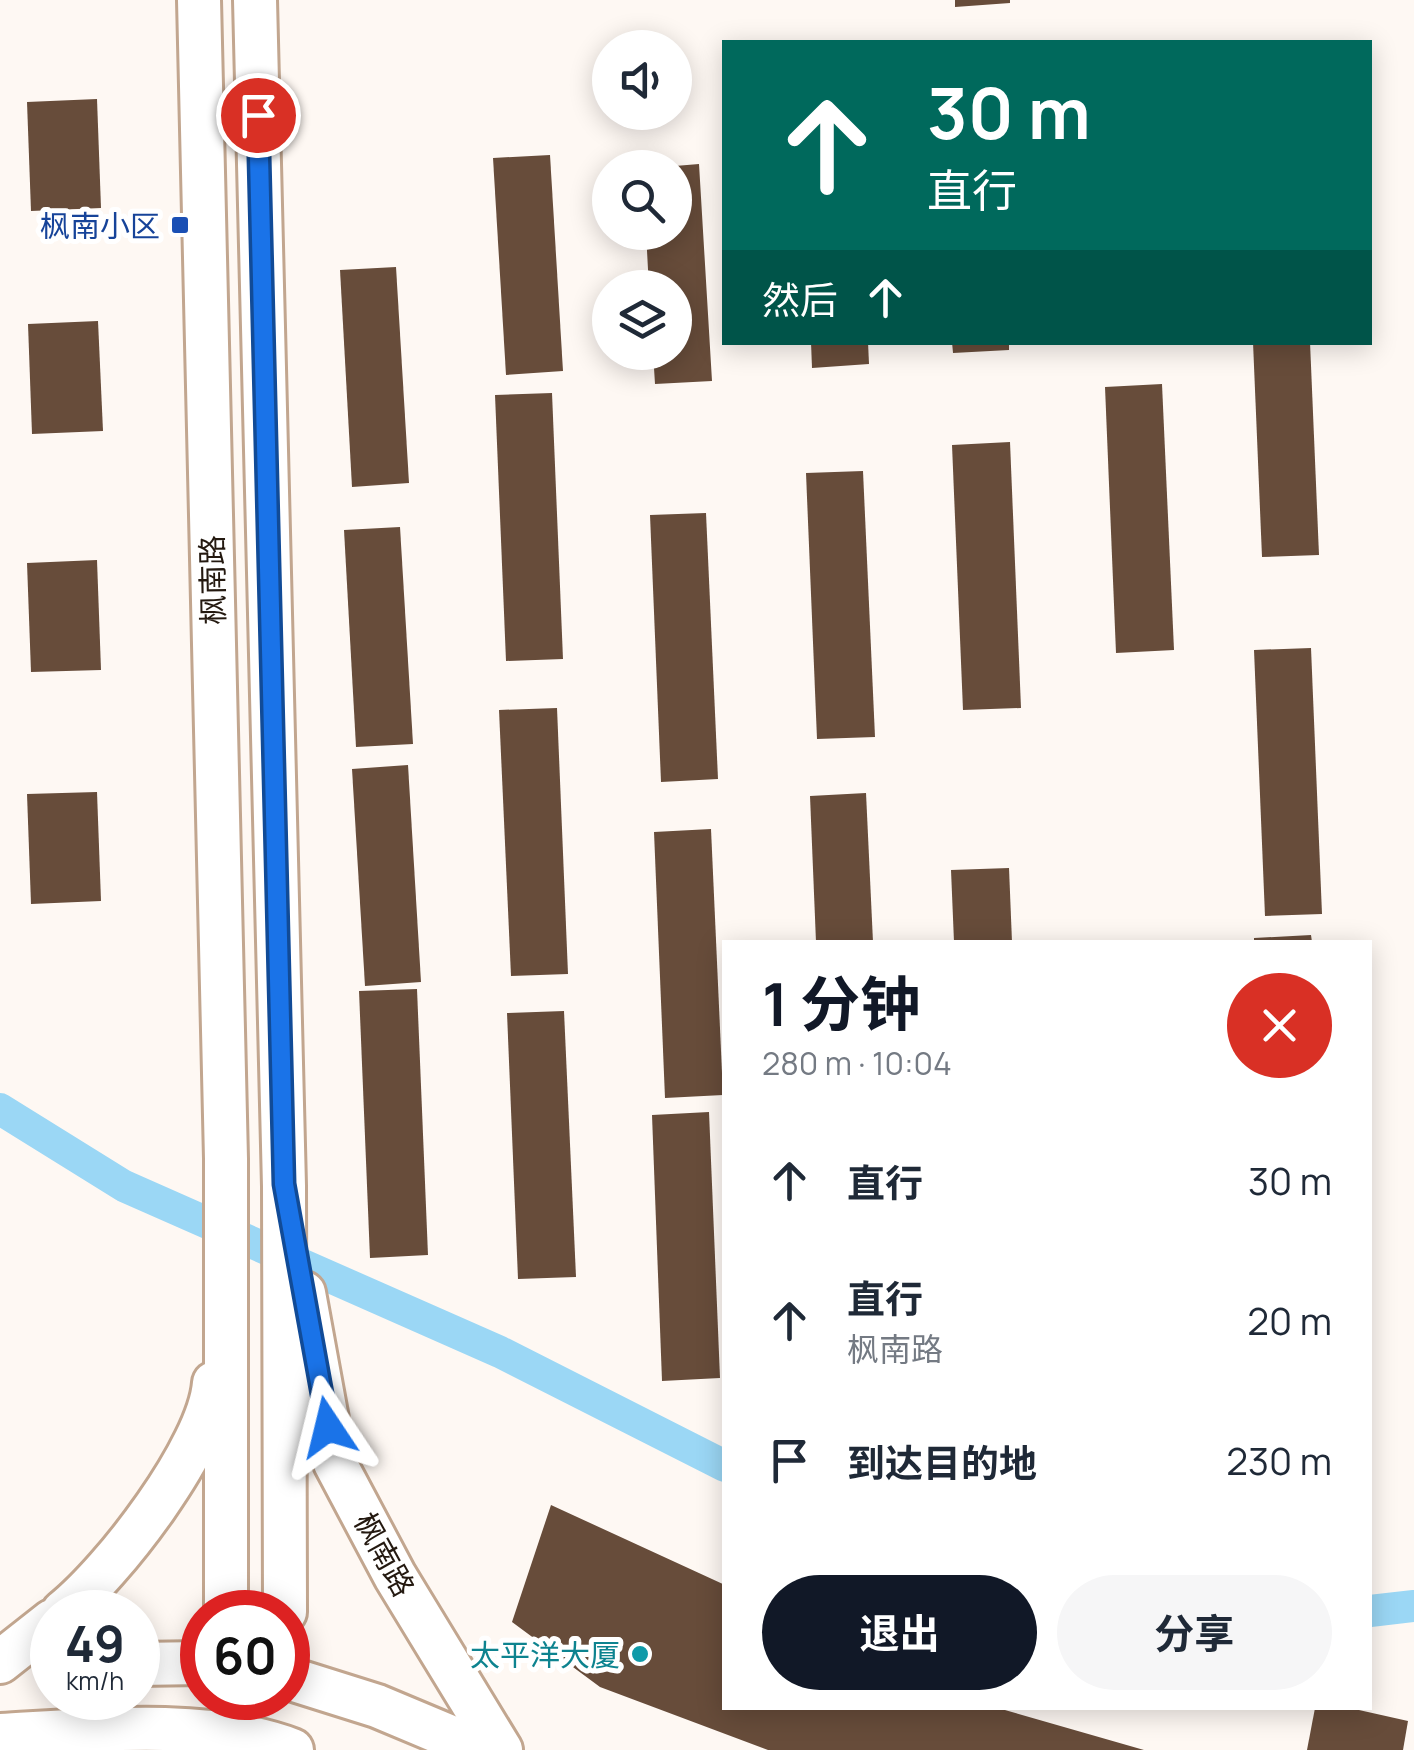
<!DOCTYPE html>
<html lang="zh">
<head>
<meta charset="utf-8">
<style>
  :root { --surface:#fff; --page:#f6f6f7; --text:#1f2937; --muted:#747a83; --accent:#111827 }
  body { margin:0; font-family:Manrope,"Noto Sans SC",sans-serif; background:var(--page); color:var(--text); height:100vh; display:flex; flex-direction:column; font-size:38px; white-space:nowrap }
  * { box-sizing:border-box; margin:0 }
  p { font-size:32px; color:var(--muted) }
  .icon { flex:none; width:55px; height:55px; fill:none; stroke:currentColor; stroke-width:2; stroke-linecap:round; stroke-linejoin:round }
  .map { position:relative; flex:1; overflow:hidden }
  .drawer { position:absolute; left:722px; top:940px; width:650px; height:770px; display:flex; flex-direction:column; background:var(--surface); border-radius:0px; box-shadow:0 5px 25px #0003 }
  .drawer>* { flex:none }
  .hud { position:absolute; left:722px; top:40px; width:650px; height:305px; border-radius:0px; box-shadow:0 5px 25px #0003; background:#00695c; color:#fff; overflow:hidden }
  .buttons { position:absolute; left:592px; top:30px; display:grid; gap:20px }
  .buttons a { display:grid; place-items:center; width:100px; height:100px; border-radius:50%; background:var(--surface); box-shadow:0 5px 25px #0003; font-size:50px }
  .speed { position:absolute; left:30px; top:1590px; display:flex; gap:20px; font-size:50px; font-weight:700; text-align:center }
  .speed>* { display:grid; place-content:center; width:130px; height:130px; border-radius:50%; background:var(--surface); box-shadow:0 5px 25px #0003; line-height:1 }
  .speed small { font-size:25px; font-weight:400 }
  .speed .limit { border:15px solid #d22; background:#fff; color:#111 }
  .pin { position:absolute; display:grid; place-items:center; width:85px; height:85px; color:#fff; margin:-42px; border:5px solid #fff; border-radius:50%; box-shadow:0 2px 10px #0007 }
  .me { position:absolute; width:110px; margin:-55px; rotate:350deg; stroke-linejoin:round; filter:drop-shadow(0 0 8px #0008) }
  .turn { display:flex; align-items:center; gap:35px; height:210px; padding:0 40px; font-size:45px }
  .turn .icon { width:130px; height:130px; stroke-width:2.5 }
  .turn b { display:block; font-size:70px; line-height:85px }
  .then { display:flex; align-items:center; height:95px; padding:0 40px; background:#0003; gap:20px; font-size:38px }
  .round { display:grid; place-items:center; flex:none; width:105px; height:105px; border-radius:52px; background:var(--page) }
  .summary { display:flex; align-items:center; justify-content:space-between; height:170px; padding:0 40px }
  h1 { font-size:60px; font-weight:700; line-height:75px; color:var(--accent) }
  .cta { display:flex; gap:20px; margin-top:auto; padding:20px 40px }
  .cta a { flex:1; height:115px; border-radius:60px; background:var(--accent); color:#fff; font-size:40px; font-weight:700; line-height:115px; text-align:center }
  .cta a+a { background:var(--page); color:var(--text) }
  ul { padding:0; list-style:none }
  li { display:flex; align-items:center; gap:30px; height:140px; padding:0 40px }
  li div { flex:1 }
  li b { display:block; font-size:38px }
  li em { font-style:normal }
  .map>svg:first-child { display:block }
</style>
</head>
<body>
<div class="map">
<svg width="1414" height="1750" viewBox="0 0 1414 1750">
  <rect width="100%" height="100%" fill="#fef8f3"/>
  <g fill="none" stroke-linecap="round" stroke-linejoin="round">
    <g stroke="#9bd7f5" stroke-width="32">
      <polyline points="0,1109 124,1186 500,1352 725,1466"/>
      <polyline points="1370,1611 1414,1606"/>
    </g>
  </g>
  <g fill="#674c3a">
    <polygon points="955,0 1010,0 1010,3 955,7"/>
    <polygon points="97,99 101,208 31,211 27,102"/>
    <polygon points="550,155 563,371 506,375 493,158"/>
    <polygon points="699,164 712,381 655,384 653,352 675,352 675,288 649,288 646,232 675,232 675,166"/>
    <polygon points="396,267 409,483 352,487 340,270"/>
    <polygon points="98,321 103,431 32,434 28,324"/>
    <polygon points="811,342 868,342 869,364 812,368"/>
    <polygon points="952,342 1009,342 1009,350 953,353"/>
    <polygon points="1253,342 1310,342 1319,555 1262,557"/>
    <polygon points="1162,384 1174,650 1116,653 1105,387"/>
    <polygon points="552,393 563,659 506,661 495,395"/>
    <polygon points="1010,442 1021,708 963,710 952,445"/>
    <polygon points="863,471 875,737 817,739 806,473"/>
    <polygon points="706,513 718,779 661,782 650,515"/>
    <polygon points="400,527 413,744 356,747 344,530"/>
    <polygon points="97,560 101,670 31,672 27,563"/>
    <polygon points="1311,648 1322,914 1265,916 1254,650"/>
    <polygon points="557,708 568,974 511,976 499,710"/>
    <polygon points="408,765 421,982 365,986 352,769"/>
    <polygon points="97,792 101,901 31,904 27,794"/>
    <polygon points="866,793 873,942 816,942 810,796"/>
    <polygon points="711,829 723,1095 665,1098 654,832"/>
    <polygon points="1009,868 1012,942 954,942 951,870"/>
    <polygon points="1311,935 1312,942 1254,942 1254,938"/>
    <polygon points="417,989 428,1255 370,1258 359,991"/>
    <polygon points="564,1011 576,1277 518,1279 507,1013"/>
    <polygon points="709,1112 720,1378 662,1381 652,1115"/>
    <polygon points="551,1505 725,1585 725,1708 998,1708 1144,1750 768,1750 600,1687 512,1622"/>
    <polygon points="1315,1708 1350,1708 1408,1721 1403,1750 1307,1750"/>
  </g>
  <g fill="none" stroke-linecap="round" stroke-linejoin="round">
    <defs>
      <g id="major">
        <polyline points="199,0 226,1159 226,1612"/>
        <polyline points="255,0 284,1186 285,1612"/>
        <polyline points="304,1293 335,1463 395,1576 501,1750"/>
        <path d="M63,1612c50,-40 146,-164 151,-229"/>
        <polyline points="0,1662 52,1621"/>
        <polyline points="138,1664 202,1663"/>
        <polyline points="288,1678 377,1706 482,1750"/>
        <path d="M0,1735c89,-5 209,-17 292,15"/>
      </g>
    </defs>
    <use href="#major" stroke="#c2a68f" stroke-width="48"/>
    <use href="#major" stroke="#fff" stroke-width="42"/>
  </g>
  <g fill="none" stroke-linecap="round" stroke-linejoin="round">
    <defs>
      <polyline id="route" points="258,115 284,1184 328,1427"/>
    </defs>
    <use href="#route" stroke="#114b97" stroke-width="25"/>
    <use href="#route" stroke="#1a73e8" stroke-width="18"/>
  </g>
  <rect fill="#1a4fb4" stroke="#fff" stroke-width="4" x="170" y="215" width="20" height="20" rx="5"/>
  <circle fill="#0f9aa8" stroke="#fff" stroke-width="4" cx="640" cy="1654" r="10"/>
  <g text-anchor="middle" dominant-baseline="central" stroke-width="10" stroke-linejoin="round" paint-order="stroke">
    <g font-size="30" fill="#164399" stroke="#fff" text-anchor="end">
      <text x="160" y="225">枫南小区</text>
    </g>
    <g font-size="30" fill="#241910" stroke="#fff">
      <text transform="translate(212 580) rotate(-91)">枫南路</text>
      <text transform="translate(385 1554) rotate(61)">枫南路</text>
    </g>
    <g font-size="30" fill="#0d838f" stroke="#fff" text-anchor="end">
      <text x="620" y="1654">太平洋大厦</text>
    </g>
  </g>
</svg>
<div class="buttons">
<a><svg class="icon" aria-label="sound" viewBox="0 0 24 24"><path d="M4 9h4l5-4v14l-5-4H4zM17 9q2 3 0 6"/></svg></a>
<a><svg class="icon" aria-label="search" viewBox="0 0 24 24"><circle cx="10" cy="10" r="6"/><path d="M15 15l6 6"/></svg></a>
<a><svg class="icon" aria-label="layers" viewBox="0 0 24 24"><path d="M12 4l9 5-9 5-9-5zM3 14l9 5 9-5"/></svg></a>
</div>
<div class="speed"><div>49<small>km/h</small></div><div class="limit">60</div></div>
<div class="pin" style="left:258px;top:115px;background:#d93025"><svg class="icon" aria-label="arrive" viewBox="0 0 24 24"><path d="M6 21V4h12l-3 4 3 4H6"/></svg></div>
<svg class="me" style="left:328px;top:1427px" viewBox="-20 -20 40 40"><path d="M0-17L14 15 0 8-14 15z" fill="#1a73e8" stroke="#fff" stroke-width="4"/></svg>
<div class="hud">
<div class="turn"><svg class="icon" aria-label="ahead" viewBox="0 0 24 24"><path d="M12 20V5M6 11l6-6 6 6"/></svg><div><b>30 m</b>直行</div></div>
<div class="then">然后<svg class="icon" aria-label="ahead" viewBox="0 0 24 24"><path d="M12 20V5M6 11l6-6 6 6"/></svg></div>
</div>
<section class="drawer">
<div class="summary"><div><h1>1 分钟</h1><p>280 m · 10:04</p></div><a class="round" style="background:#d93025;color:#fff"><svg class="icon" aria-label="close" viewBox="0 0 24 24"><path d="M6 6l12 12M18 6L6 18"/></svg></a></div>
<ul>
<li><svg class="icon" aria-label="ahead" viewBox="0 0 24 24"><path d="M12 20V5M6 11l6-6 6 6"/></svg><div><b>直行</b></div><em>30 m</em></li>
<li><svg class="icon" aria-label="ahead" viewBox="0 0 24 24"><path d="M12 20V5M6 11l6-6 6 6"/></svg><div><b>直行</b><p>枫南路</p></div><em>20 m</em></li>
<li><svg class="icon" aria-label="arrive" viewBox="0 0 24 24"><path d="M6 21V4h12l-3 4 3 4H6"/></svg><div><b>到达目的地</b></div><em>230 m</em></li>
</ul>
<div class="cta"><a>退出</a><a>分享</a></div>
</section>
</div>
</body>
</html>
